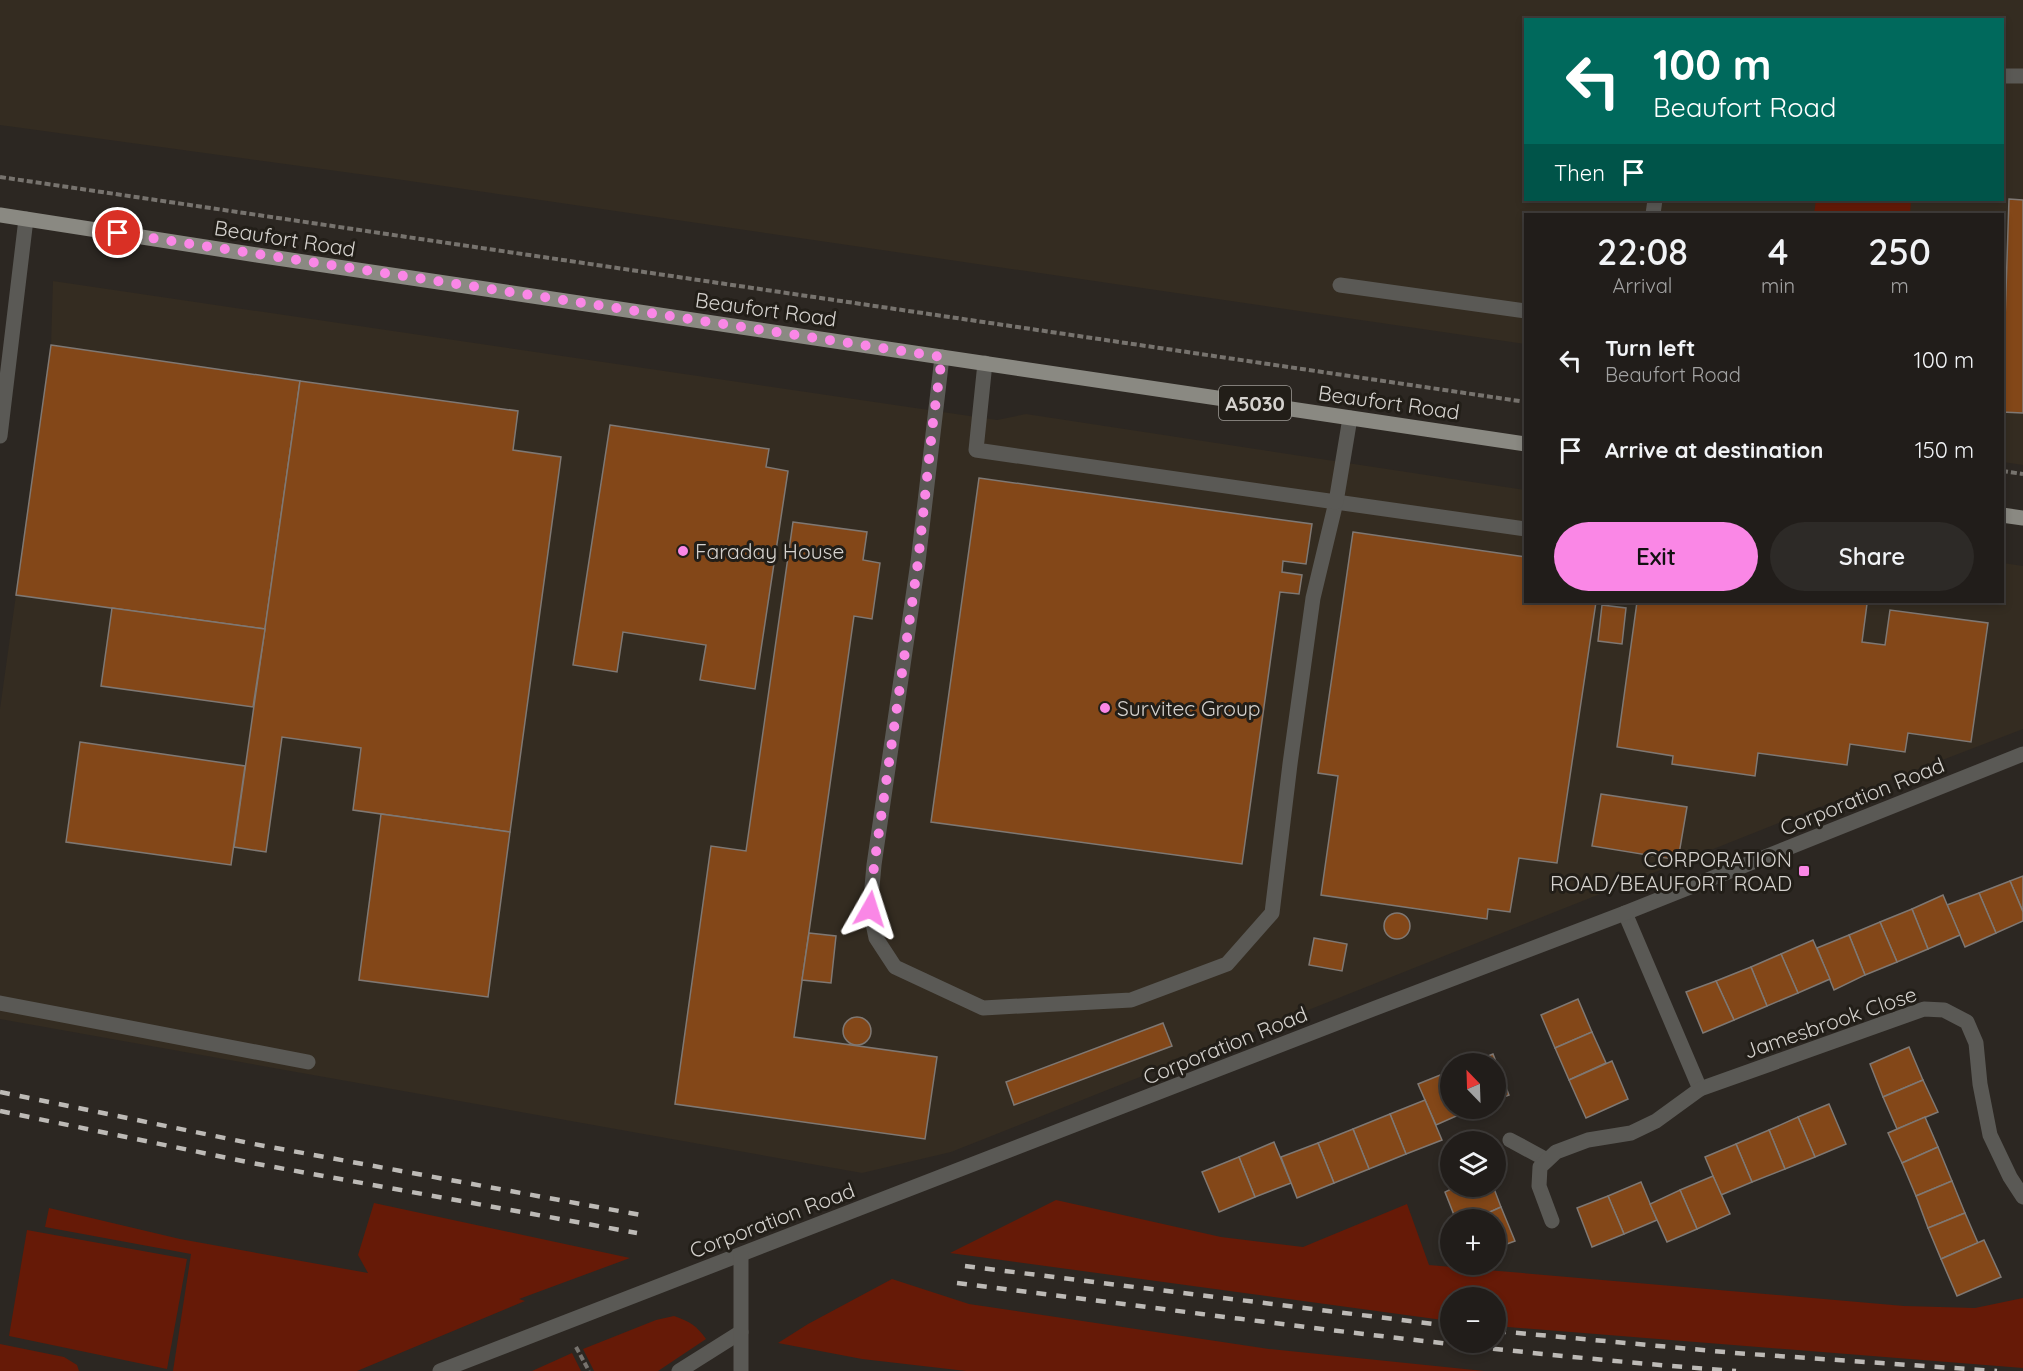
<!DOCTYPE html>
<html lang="en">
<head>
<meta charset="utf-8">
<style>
  :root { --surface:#211d1a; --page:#2d2a27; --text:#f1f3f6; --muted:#a2a2a2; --line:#3e3b39; --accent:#fa87e6 }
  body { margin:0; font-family:Quicksand,sans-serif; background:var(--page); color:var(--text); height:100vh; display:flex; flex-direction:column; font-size:22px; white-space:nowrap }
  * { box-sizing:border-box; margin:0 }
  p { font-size:20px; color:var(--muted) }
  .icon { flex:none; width:33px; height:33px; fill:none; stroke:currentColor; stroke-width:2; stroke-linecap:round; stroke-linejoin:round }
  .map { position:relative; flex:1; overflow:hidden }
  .panel { position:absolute; left:1524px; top:213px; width:480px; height:390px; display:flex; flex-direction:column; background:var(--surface); border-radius:0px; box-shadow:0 3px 9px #0003,0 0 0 2px var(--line) }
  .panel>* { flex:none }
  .top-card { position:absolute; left:1524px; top:18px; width:480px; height:183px; border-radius:0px; box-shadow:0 3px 9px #0003,0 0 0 2px var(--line); background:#00695c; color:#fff; overflow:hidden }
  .needle { width:39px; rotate:337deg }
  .buttons { position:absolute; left:1440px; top:1053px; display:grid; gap:12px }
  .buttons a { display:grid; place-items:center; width:66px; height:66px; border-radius:50%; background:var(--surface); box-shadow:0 3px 9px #0003,0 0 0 2px var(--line); font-size:30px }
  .pin { position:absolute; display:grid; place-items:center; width:51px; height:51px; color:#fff; margin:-26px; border:3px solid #fff; border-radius:50%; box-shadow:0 2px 6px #0007 }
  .me { position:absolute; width:66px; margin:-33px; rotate:6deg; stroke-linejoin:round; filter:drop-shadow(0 0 4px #0008) }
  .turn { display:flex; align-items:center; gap:21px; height:126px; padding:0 30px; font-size:27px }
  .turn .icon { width:78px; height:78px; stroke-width:2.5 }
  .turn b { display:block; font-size:42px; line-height:51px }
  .then { display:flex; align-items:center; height:57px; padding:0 30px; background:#0003; gap:12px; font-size:22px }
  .eta { display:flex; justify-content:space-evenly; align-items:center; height:102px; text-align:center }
  .eta b { font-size:36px; font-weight:600; line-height:42px }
  .cta { display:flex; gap:12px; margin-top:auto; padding:12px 30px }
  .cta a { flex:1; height:69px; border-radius:36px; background:var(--accent); color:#111; font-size:24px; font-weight:600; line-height:69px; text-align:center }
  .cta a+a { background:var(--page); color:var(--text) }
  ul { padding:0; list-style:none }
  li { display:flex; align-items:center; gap:18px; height:90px; padding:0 30px }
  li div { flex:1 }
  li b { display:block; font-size:22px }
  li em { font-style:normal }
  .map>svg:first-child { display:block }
</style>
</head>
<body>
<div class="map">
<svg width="2023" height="1371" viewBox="0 0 2023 1371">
  <rect width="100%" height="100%" fill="#2c2722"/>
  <g fill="#342c21" fill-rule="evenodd">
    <path d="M0,0h2023v465l-20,-3 -1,-248h-476l-1,130 -1122,-164 -403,-55zM1526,20h476v180h-476z"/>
    <polygon points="53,281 997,420 1026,414 1525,490 1526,602 2002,602 2003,563 2023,566 2023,729 1789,819 951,1152 862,1173 0,1019 0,709 51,345"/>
  </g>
  <g fill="#661a07">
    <polygon points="1816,200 1911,200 1910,214 1814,214"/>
    <polygon points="1056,1200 1221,1237 1303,1247 1407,1204 1429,1265 1904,1306 1975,1308 2023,1298 2023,1368 1496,1326 1496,1298 1450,1298 1450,1321 950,1253"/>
    <polygon points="374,1203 630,1258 519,1299 525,1301 357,1371 173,1371 191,1254 45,1227 49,1208 180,1239 368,1273 358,1255"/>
    <polygon points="27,1230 187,1259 167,1369 9,1336"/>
    <polygon points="892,1279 969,1304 1269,1349 1484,1371 966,1371 862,1359 778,1343 808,1324"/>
    <path d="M674,1316c15,5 23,10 32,23l-48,32h-64l-11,-22 73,-29z"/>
    <polygon points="0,1344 64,1357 77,1365 79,1371 0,1371"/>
    <polygon points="572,1353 581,1371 532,1371"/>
  </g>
  <g fill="#834718" stroke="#7f7873" stroke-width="1.5">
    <polygon points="2009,199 2023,200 2023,413 2002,412"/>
    <polygon points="51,345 300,381 265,629 16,595"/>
    <polygon points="300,381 518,411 513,450 561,457 510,832 353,810 361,748 282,737 266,852 234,847"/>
    <polygon points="610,425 769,449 766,467 788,471 755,689 700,680 706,645 623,632 617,672 573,665"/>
    <polygon points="979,478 1312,524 1306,564 1283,561 1282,572 1302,575 1299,594 1280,592 1242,864 931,822"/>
    <polygon points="793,522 867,532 863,560 880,563 872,619 854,616 794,1037 937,1057 925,1139 675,1104 711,846 746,851"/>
    <polygon points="1353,532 1526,557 1526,602 1596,602 1557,863 1519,858 1510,912 1488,909 1487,919 1321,895 1338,776 1318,773"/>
    <polygon points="1637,602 1849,602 1867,604 1862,642 1885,645 1890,610 1988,623 1971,742 1908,733 1905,752 1850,744 1847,765 1758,753 1755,776 1672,764 1673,756 1617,747"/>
    <polygon points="1602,605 1626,608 1622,644 1598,641"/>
    <polygon points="112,608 265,629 253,707 101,686"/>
    <polygon points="80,742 245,766 231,865 66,842"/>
    <polygon points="1601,794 1687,807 1678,860 1592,846"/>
    <polygon points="381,814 510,832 488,997 359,980"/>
    <polygon points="2023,876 2023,912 2010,881"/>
    <polygon points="2010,881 2023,912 2023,921 1996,933 1979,893"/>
    <polygon points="1979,893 1996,933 1965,947 1947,905"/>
    <polygon points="1943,895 1960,935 1928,949 1912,909"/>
    <polygon points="1912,909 1928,949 1897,962 1880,922"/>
    <circle cx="1397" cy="926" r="13"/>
    <polygon points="1880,922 1897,962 1865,975 1849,935"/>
    <polygon points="809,933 836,936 831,983 802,980"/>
    <polygon points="1849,935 1865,975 1834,990 1817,948"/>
    <polygon points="1314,938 1347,944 1342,971 1309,965"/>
    <polygon points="1813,940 1830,979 1798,993 1781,954"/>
    <polygon points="1781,954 1798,993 1767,1006 1751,967"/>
    <polygon points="1751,967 1767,1006 1734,1020 1716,981"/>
    <polygon points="1716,981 1734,1020 1703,1033 1686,992"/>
    <polygon points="1578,999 1592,1032 1555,1048 1541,1015"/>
    <circle cx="857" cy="1031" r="14"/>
    <polygon points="1163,1023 1172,1046 1014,1105 1006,1082"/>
    <polygon points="1592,1032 1606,1063 1569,1080 1555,1048"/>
    <polygon points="1909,1047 1923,1080 1883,1097 1870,1064"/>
    <polygon points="1493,1054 1509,1095 1496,1100 1496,1064 1468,1064"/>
    <polygon points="1612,1061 1628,1099 1586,1118 1569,1080"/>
    <polygon points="1450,1071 1450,1108 1472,1109 1436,1125 1418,1084"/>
    <polygon points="1923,1080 1938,1112 1897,1129 1883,1097"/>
    <polygon points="1425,1100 1442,1140 1406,1154 1390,1114"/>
    <polygon points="1829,1104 1846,1144 1815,1157 1798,1117"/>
    <polygon points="1390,1114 1406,1154 1369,1169 1353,1129"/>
    <polygon points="1798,1117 1815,1157 1785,1169 1769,1130"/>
    <polygon points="1925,1117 1938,1147 1902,1163 1888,1133"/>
    <polygon points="1353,1129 1369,1169 1334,1183 1318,1143"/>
    <polygon points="1769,1130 1785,1169 1752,1182 1736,1144"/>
    <polygon points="1274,1142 1291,1183 1255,1197 1239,1157"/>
    <polygon points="1318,1143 1334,1183 1297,1198 1281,1157"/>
    <polygon points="1736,1144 1752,1182 1721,1195 1705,1157"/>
    <polygon points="1938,1147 1952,1181 1916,1196 1902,1163"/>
    <polygon points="1239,1157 1255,1197 1219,1212 1202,1172"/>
    <polygon points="1713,1176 1730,1214 1697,1229 1680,1190"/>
    <polygon points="1952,1181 1965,1213 1928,1228 1916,1196"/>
    <polygon points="1641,1182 1657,1220 1624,1234 1608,1196"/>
    <polygon points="1457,1186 1493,1186 1501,1207 1472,1220 1456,1220 1445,1192"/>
    <polygon points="1680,1190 1697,1229 1667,1242 1650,1204"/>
    <polygon points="1608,1196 1624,1234 1592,1247 1577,1208"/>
    <polygon points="1501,1207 1515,1241 1496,1248 1496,1220 1472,1220"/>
    <polygon points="1965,1213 1978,1243 1941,1259 1928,1228"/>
    <polygon points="1984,1240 2001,1277 1957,1296 1941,1259"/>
  </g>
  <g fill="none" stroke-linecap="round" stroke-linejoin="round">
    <g stroke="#77736e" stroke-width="4" stroke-dasharray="6 3" stroke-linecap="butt">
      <polyline points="0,177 1526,402"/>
      <polyline points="2002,471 2023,474"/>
      <polyline points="576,1347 589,1371"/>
    </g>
    <g stroke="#5a5955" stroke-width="15">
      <polyline points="2002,76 2023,76"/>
      <polyline points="1653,214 1655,200"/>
      <polyline points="1340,285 1526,311"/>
      <polyline points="942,357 918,562 874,865 870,909 876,938 895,967 983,1008 1131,1000 1227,964 1272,913 1290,764 1313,598 1336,502 1526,529"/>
      <polyline points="985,363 976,450 1336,502 1350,418"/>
      <polyline points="0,436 26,219"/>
      <polyline points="1625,913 1700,1089"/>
      <polyline points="0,1003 308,1062"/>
      <polyline points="1510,1140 1547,1160"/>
      <polyline points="1552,1221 1539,1186 1540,1167 1556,1152 1588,1140 1631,1133 1656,1121 1700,1089 1924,1009 1944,1010 1967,1022 1976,1043 1980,1084 1990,1135 2010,1177 2023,1197"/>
      <polyline points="440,1371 1373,1009 1625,913 2023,754"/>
      <polyline points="679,1371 741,1332"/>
      <polyline points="741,1371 741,1255"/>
    </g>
    <g stroke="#8a8982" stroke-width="15">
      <polyline points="0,215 257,255 1526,444"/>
      <polyline points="2002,515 2023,518"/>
    </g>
    <g stroke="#bdbab6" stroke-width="4.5" stroke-dasharray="10 10" stroke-linecap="butt">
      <polyline points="0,1092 254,1144 641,1215"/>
      <polyline points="0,1111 252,1163 637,1233"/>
      <polyline points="965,1266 1450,1326"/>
      <path d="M957,1283c259,32 519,69 779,88"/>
      <polyline points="1496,1331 1735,1353 1997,1371"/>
    </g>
  </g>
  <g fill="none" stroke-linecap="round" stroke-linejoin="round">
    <polyline stroke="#fa87e6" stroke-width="10" stroke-dasharray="0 18" points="118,233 942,357 933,422 918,562 874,866 870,909"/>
  </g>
  <g fill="#fa87e6" stroke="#221e18" stroke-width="2">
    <circle cx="683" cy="551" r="6"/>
    <circle cx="1105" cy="708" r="6"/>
    <rect x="1798" y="865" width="12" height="12" rx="3"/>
  </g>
  <g text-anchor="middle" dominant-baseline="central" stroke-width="6" stroke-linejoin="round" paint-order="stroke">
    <rect fill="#221e18" stroke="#9f9c97" stroke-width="1.5" x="1219" y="386" width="72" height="34" rx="4.5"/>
    <g font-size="20" font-weight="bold" fill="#d5d2ce">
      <text x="1255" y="403">A5030</text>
    </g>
    <g font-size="21" fill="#d5d2ce" stroke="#221e18">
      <text transform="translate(285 238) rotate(9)">Beaufort Road</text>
      <text transform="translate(766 309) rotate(8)">Beaufort Road</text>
      <text transform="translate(1389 402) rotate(8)">Beaufort Road</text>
      <text transform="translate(1862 796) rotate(-22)">Corporation Road</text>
      <text transform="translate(1830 1022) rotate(-19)">Jamesbrook Close</text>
      <text transform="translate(1225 1045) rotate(-22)">Corporation Road</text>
      <text transform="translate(772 1220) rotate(-21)">Corporation Road</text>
    </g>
    <g font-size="21" fill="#d5d2ce" stroke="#221e18" text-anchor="start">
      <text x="695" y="551">Faraday House</text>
      <text x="1117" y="708">Survitec Group</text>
      <text x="1792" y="859" text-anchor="end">CORPORATION<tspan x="1792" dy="24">ROAD/BEAUFORT ROAD</tspan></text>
    </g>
  </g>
</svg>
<div class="buttons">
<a><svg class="needle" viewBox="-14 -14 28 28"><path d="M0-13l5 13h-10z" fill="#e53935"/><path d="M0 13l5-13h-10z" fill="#a2a2a2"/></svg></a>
<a><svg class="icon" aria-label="layers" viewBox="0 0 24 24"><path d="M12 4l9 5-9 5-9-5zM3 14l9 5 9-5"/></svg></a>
<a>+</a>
<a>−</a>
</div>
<div class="pin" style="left:118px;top:233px;background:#d93025"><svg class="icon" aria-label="arrive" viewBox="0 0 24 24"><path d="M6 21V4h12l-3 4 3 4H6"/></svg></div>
<svg class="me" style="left:870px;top:909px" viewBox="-20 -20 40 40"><path d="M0-17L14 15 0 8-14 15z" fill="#fa87e6" stroke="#fff" stroke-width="4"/></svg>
<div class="top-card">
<div class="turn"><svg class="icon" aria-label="left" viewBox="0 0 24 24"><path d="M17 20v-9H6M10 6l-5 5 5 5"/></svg><div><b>100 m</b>Beaufort Road</div></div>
<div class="then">Then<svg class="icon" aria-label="arrive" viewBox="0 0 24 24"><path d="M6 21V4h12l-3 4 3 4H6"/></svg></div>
</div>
<section class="panel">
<div class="eta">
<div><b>22:08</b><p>Arrival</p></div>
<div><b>4</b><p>min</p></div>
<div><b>250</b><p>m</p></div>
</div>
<ul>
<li><svg class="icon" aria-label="left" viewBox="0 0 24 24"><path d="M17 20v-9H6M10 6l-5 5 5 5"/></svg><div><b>Turn left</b><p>Beaufort Road</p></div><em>100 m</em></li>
<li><svg class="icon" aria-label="arrive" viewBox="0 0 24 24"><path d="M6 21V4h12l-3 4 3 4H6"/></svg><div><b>Arrive at destination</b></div><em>150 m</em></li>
</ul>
<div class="cta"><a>Exit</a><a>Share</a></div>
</section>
</div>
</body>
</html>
